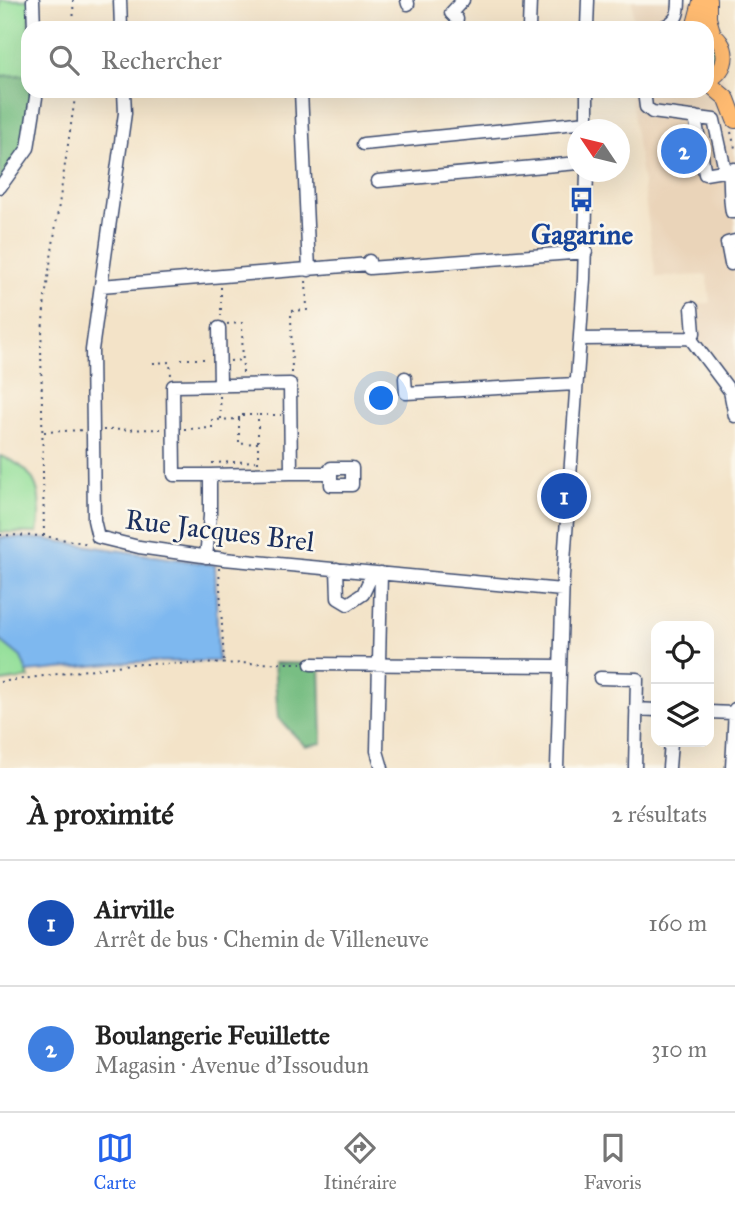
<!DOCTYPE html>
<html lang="fr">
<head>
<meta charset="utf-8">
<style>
	:root { --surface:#fff; --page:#f2f2f2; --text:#222; --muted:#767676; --line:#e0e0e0; --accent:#2563eb }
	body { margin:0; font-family:"IM FELL Great Primer",serif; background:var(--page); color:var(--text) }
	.controls { position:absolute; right:21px; bottom:21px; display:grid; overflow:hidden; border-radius:14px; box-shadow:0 7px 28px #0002 }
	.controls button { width:63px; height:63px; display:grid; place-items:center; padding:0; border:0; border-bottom:2px solid var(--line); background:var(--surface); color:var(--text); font:35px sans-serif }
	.compass { position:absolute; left:567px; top:119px; width:63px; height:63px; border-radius:50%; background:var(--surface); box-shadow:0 7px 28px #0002; rotate:305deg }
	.you { position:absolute; left:382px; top:399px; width:24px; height:24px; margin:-18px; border:5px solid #fff; border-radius:50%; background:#1a73e8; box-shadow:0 0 0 10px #1a73e833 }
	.badge { display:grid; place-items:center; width:46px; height:46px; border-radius:50%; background:var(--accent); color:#fff; font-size:23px; font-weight:700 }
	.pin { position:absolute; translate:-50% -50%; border:4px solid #fff; box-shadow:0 2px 7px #0006 }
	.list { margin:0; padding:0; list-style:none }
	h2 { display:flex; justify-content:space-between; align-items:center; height:91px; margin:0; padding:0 28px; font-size:30px }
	h2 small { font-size:23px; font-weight:400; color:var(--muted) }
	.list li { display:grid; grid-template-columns:46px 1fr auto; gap:21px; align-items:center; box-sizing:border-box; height:126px; padding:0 28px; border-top:2px solid var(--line) }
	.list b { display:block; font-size:26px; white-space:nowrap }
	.list p { margin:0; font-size:23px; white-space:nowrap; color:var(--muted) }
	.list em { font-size:23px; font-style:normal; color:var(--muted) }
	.icon { flex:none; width:38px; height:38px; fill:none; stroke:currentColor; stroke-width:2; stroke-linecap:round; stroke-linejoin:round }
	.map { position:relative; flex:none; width:735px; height:768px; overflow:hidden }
	.search { position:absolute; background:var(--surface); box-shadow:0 7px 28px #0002; left:21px; right:21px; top:21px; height:77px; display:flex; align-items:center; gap:18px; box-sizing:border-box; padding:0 24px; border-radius:21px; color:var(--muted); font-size:26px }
	.sheet { height:343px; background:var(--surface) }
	nav { display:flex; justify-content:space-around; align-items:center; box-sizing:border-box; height:98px; border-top:2px solid var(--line); background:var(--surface); font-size:19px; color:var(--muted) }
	nav a { display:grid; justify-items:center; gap:4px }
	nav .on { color:var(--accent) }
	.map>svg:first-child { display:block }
	.built { fill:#ead4b9 }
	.green { fill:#96e09b; stroke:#58887c; stroke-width:2 }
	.forest { fill:#78be83; stroke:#4a7670; stroke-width:2 }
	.water { fill:#7eb8ef; stroke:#4c74a6; stroke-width:2 }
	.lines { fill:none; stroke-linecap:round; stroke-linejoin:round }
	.minor-casing { stroke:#3b4a6e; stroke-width:15 }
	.major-casing { stroke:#3b4a6e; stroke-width:18 }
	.path { stroke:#3b4a6e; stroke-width:2; stroke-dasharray:2 5; stroke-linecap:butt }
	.minor { stroke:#fff; stroke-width:12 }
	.major { stroke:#ffbb71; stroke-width:16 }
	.labels { text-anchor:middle; stroke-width:5; stroke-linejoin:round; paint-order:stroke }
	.transit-label { font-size:28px; font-weight:bold; fill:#164399; stroke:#fbf7ec }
	.street-label { font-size:28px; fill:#1b2f5e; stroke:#fbf7ec }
</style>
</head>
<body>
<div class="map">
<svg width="735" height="768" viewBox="0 0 735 768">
	<rect width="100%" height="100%" fill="#fbf7ec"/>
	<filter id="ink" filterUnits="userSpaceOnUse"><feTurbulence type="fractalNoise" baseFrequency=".0143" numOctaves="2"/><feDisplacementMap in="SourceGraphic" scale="14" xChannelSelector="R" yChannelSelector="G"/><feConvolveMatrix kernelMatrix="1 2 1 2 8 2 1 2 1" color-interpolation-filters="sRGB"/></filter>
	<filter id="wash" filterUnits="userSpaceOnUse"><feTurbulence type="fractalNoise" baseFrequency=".00686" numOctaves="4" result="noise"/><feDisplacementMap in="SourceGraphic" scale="28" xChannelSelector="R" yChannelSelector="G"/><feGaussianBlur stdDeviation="1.57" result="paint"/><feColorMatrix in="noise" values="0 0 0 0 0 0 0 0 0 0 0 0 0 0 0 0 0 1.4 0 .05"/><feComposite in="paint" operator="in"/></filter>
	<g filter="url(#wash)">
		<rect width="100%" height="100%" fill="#f3e3c8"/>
		<!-- built -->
		<path class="built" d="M 632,0 L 708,0 L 721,71 L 735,103 L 735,390 L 689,342 L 689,304 L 710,303 L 707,275 L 656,277 L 631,99 L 631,91 L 707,91 L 707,28 L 633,28 Z"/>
		<!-- green -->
		<path class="green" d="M 0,0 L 33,0 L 28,28 L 28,75 L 0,76 Z
			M 707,39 C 719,48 720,62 707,71 Z
			M 0,456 C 39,469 44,495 37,533 L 0,532 Z
			M 0,640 L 21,657 L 29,678 L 0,682 Z"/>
		<!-- forest -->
		<path class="forest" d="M 28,75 L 28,91 L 37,91 L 33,131 L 0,187 L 0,76 Z
			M 274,663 L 320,664 L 322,743 L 305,746 L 278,718 Z"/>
		<!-- water -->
		<path class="water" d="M 0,537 L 43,539 L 215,565 L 218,661 L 131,662 L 27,672 L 21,657 L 0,640 Z"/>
	</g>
	<g filter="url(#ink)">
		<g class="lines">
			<defs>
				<path id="minor" d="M 33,0 L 34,28
					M 120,0 L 121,28
					M 407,0 L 408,4
					M 457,19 L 451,13 L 463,0
					M 529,28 L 530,0
					M 587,28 L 588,0
					M 661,28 C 676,22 679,16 679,0
					M 124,91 L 125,113 L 92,350 L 94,520 L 98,537 L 139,547 L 224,559 L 562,590
					M 301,91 L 309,270
					M 644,91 L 646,107 L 652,112 L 714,120 L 725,170
					M 695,117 L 705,174 L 735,169
					M 587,129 L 587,91
					M 363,144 L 587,122
					M 729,170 C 731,185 729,197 732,212 L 735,212
					M 378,181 L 578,163
					M 0,187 L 28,148 L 37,91
					M 735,241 L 727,243 L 731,264 L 735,263
					M 369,261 L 369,268 L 586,252
					M 101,286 L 369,264
					M 219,328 L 220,385
					M 690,338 L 694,333 L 692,308
					M 580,339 L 690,338 L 730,391 L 735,416
					M 405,378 L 406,393 L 576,384
					M 291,473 L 331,473 L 331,485 L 352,485 L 352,468 L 331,468 L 331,473
					M 206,557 L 210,516 L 210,475 L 291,473 L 290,384 L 173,386 L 174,475 L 210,475
					M 337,569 L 338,598 L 348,604 L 363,594 L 373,573
					M 381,573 L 377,751 L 382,768
					M 311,664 L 560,666
					M 600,678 L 637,679 L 635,768
					M 636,709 L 656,710
					M 709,712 L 733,713
					M 557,768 L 563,576 L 584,279 L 587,172
					M 669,768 L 671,742
					M 732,768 L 735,709"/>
				<path id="major" d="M 708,0 L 708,18 L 713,35
					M 694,28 L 701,2
					M 707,32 C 731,42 730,71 707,80
					M 707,82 L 727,99 L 735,120"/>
			</defs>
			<!-- minor casing -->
			<use href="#minor" class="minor-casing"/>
			<!-- major casing -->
			<use href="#major" class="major-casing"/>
			<!-- path -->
			<path class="path" d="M 73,0 L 74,28
				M 731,132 L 735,148
				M 221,287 L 221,316
				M 227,324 L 242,323 L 243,374
				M 181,359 L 207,359
				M 230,361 L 242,360
				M 153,363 L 170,362 L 171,375
				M 292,373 L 291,311 L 307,310 L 306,279
				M 220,396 L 221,419
				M 239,419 L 239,415 L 257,415
				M 184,429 L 212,428 L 212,420 L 239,419 L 239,444 L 258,443
				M 103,430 L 164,429
				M 44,432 L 84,430
				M 212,463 L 257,461
				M 258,463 L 258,415 L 281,415
				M 0,535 L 44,536 L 89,544
				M 44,536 L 41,345 L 45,298 L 76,91
				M 219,568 L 224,664
				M 0,682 L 131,664 L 302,663"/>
			<!-- minor -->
			<use href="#minor" class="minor"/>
			<!-- major -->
			<use href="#major" class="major"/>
		</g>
	</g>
	<!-- icons -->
	<defs>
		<symbol id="bus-bare" viewBox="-9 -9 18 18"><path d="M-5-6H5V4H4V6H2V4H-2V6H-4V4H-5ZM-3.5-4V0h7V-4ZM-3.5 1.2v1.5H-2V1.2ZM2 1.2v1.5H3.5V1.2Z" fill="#1a4fb4" stroke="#fbf7ec" stroke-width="2.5" paint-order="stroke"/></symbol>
	</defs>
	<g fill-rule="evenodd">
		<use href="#bus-bare" x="564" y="182" width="35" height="35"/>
	</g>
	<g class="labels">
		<!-- transit labels -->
		<g class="transit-label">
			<text x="582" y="244">Gagarine</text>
		</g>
		<!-- street labels -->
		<g class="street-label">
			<text transform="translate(220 530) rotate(7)" y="10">Rue Jacques Brel</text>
		</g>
	</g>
</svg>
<div class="controls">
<button><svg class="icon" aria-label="locate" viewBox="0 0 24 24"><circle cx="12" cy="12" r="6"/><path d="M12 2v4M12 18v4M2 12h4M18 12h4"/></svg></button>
<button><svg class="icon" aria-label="layers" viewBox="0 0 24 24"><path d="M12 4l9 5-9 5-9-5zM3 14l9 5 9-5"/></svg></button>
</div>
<svg class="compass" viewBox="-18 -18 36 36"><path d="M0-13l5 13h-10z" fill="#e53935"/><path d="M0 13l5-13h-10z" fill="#767676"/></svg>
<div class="you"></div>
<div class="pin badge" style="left:564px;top:496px;background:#1a4fb4">1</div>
<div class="pin badge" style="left:684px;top:151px;background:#3f7fe0">2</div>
<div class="search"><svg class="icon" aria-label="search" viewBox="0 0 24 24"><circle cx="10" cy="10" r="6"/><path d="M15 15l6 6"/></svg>Rechercher</div>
</div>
<section class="sheet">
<h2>À proximité<small>2 résultats</small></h2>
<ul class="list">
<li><span class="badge" style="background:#1a4fb4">1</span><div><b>Airville</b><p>Arrêt de bus · Chemin de Villeneuve</p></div><em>160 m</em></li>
<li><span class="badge" style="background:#3f7fe0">2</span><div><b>Boulangerie Feuillette</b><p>Magasin · Avenue d'Issoudun</p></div><em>310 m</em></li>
</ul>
</section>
<nav>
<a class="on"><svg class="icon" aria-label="map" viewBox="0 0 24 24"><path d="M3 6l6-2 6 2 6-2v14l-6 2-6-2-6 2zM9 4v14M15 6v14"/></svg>Carte</a>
<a><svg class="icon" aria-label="directions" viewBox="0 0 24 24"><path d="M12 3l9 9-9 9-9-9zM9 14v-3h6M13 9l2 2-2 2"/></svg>Itinéraire</a>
<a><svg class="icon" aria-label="saved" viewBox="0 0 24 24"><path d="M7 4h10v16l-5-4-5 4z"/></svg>Favoris</a>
</nav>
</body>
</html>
